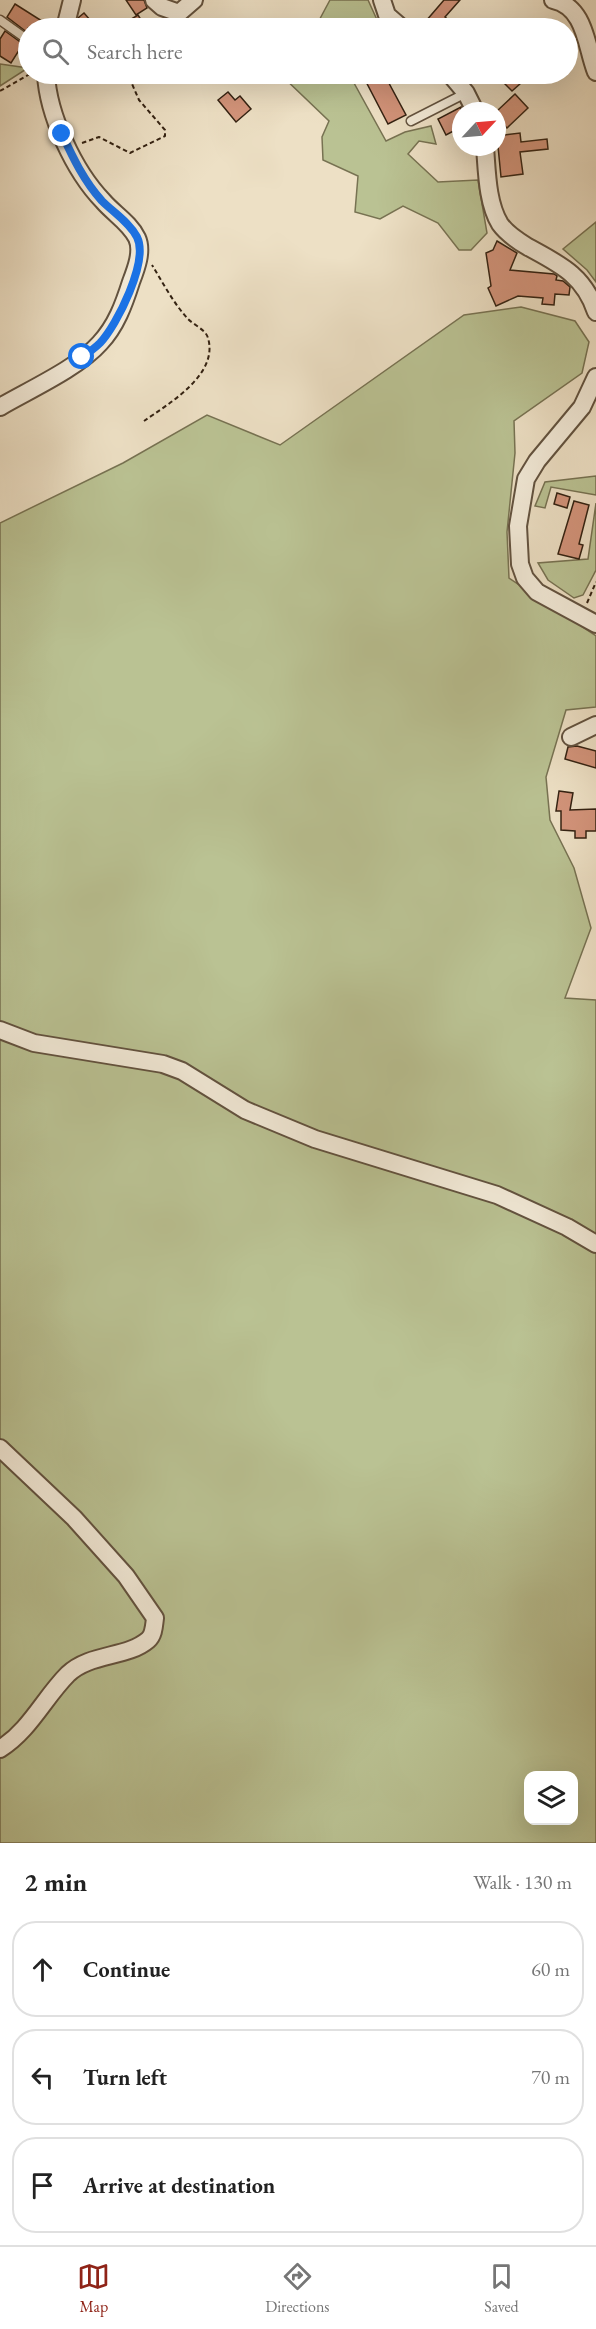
<!DOCTYPE html>
<html lang="en">
<head>
<meta charset="utf-8">
<style>
	:root { --surface:#fff; --page:#f2f2f2; --text:#222; --muted:#767676; --line:#e0e0e0; --accent:#8f2418 }
	body { margin:0; font-family:"EB Garamond",serif; background:var(--page); color:var(--text) }
	.controls { position:absolute; right:18px; bottom:18px; display:grid; overflow:hidden; border-radius:12px; box-shadow:0 6px 24px #0002 }
	.controls button { width:54px; height:54px; display:grid; place-items:center; padding:0; border:0; border-bottom:2px solid var(--line); background:var(--surface); color:var(--text); font:30px sans-serif }
	.compass { position:absolute; left:452px; top:102px; width:54px; height:54px; border-radius:50%; background:var(--surface); box-shadow:0 6px 24px #0002; rotate:64deg }
	.stop { position:absolute; width:18px; height:18px; margin:-14px; border:4px solid #1a73e8; border-radius:50%; background:#fff }
	.stop.end { background:#1a73e8; border-color:#fff; box-shadow:0 2px 6px #0008 }
	.list { margin:0; padding:0; list-style:none }
	h2 { display:flex; justify-content:space-between; align-items:center; height:78px; margin:0; padding:0 24px; font-size:26px }
	h2 small { font-size:20px; font-weight:400; color:var(--muted) }
	.list li { display:grid; grid-template-columns:39px 1fr auto; gap:18px; align-items:center; box-sizing:border-box; height:96px; margin:0 12px 12px; padding:0 12px; border:2px solid var(--line); border-radius:24px }
	.list b { display:block; font-size:22px; white-space:nowrap }
	.list em { font-size:20px; font-style:normal; color:var(--muted) }
	.icon { flex:none; width:33px; height:33px; fill:none; stroke:currentColor; stroke-width:2; stroke-linecap:round; stroke-linejoin:round }
	.map { position:relative; flex:none; width:596px; height:1843px; overflow:hidden }
	.search { position:absolute; background:var(--surface); box-shadow:0 6px 24px #0002; left:18px; right:18px; top:18px; height:66px; display:flex; align-items:center; gap:15px; box-sizing:border-box; padding:0 21px; border-radius:33px; color:var(--muted); font-size:22px }
	.sheet { height:402px; background:var(--surface) }
	nav { display:flex; justify-content:space-around; align-items:center; box-sizing:border-box; height:84px; border-top:2px solid var(--line); background:var(--surface); font-size:16px; color:var(--muted) }
	nav a { display:grid; justify-items:center; gap:3px }
	nav .on { color:var(--accent) }
	.map>svg:first-child { display:block }
	.green { fill:#bac293; stroke:#777252; stroke-width:1.5; fill-rule:evenodd }
	.building { fill:#d3947b; stroke:#342212; stroke-width:1.5 }
	.lines { fill:none; stroke-linecap:round; stroke-linejoin:round }
	.service-casing { stroke:#62523f; stroke-width:11 }
	.minor-casing { stroke:#62523f; stroke-width:20 }
	.path { stroke:#342212; stroke-width:2; stroke-dasharray:4.5 3; stroke-linecap:butt }
	.service { stroke:#f3ebd9; stroke-width:8 }
	.minor { stroke:#f3ebd9; stroke-width:16 }
	.route { stroke:#1a73e8; stroke-width:8 }
</style>
</head>
<body>
<div class="map">
<svg width="596" height="1843" viewBox="0 0 596 1843">
	<rect width="100%" height="100%" fill="#ede0c5"/>
	<filter id="stains"><feTurbulence type="fractalNoise" baseFrequency=".00333" numOctaves="4"/><feColorMatrix values="0 0 0 0 .2 0 0 0 0 .09 0 0 0 0 .02 0 0 0 .5 -.17"/></filter>
	<radialGradient id="worn" r=".72"><stop offset=".6" stop-color="#630" stop-opacity="0"/><stop offset="1" stop-color="#630" stop-opacity=".3"/></radialGradient>
	<!-- green -->
	<path class="green" d="M 330,0 L 368,0 L 378,22 L 371,28 L 315,28 Z
		M 0,64 L 28,68 L 0,86 Z
		M 280,74 L 349,74 L 386,141 L 405,132 L 431,126 L 436,144 L 419,141 L 408,154 L 438,182 L 478,180 L 487,233 L 471,250 L 459,250 L 438,223 L 403,206 L 380,219 L 355,212 L 358,176 L 323,160 L 322,137 L 329,121 Z
		M 596,222 L 596,282 L 587,270 L 563,249 Z
		M 521,307 L 575,321 L 589,342 L 582,373 L 514,421 L 515,453 L 507,532 L 509,578 L 596,636 L 596,707 L 566,710 L 546,777 L 550,820 L 574,868 L 591,928 L 565,998 L 596,1000 L 596,1843 L 0,1843 L 0,523 L 123,463 L 207,415 L 280,445 L 464,315 ZM 528,1776 L 574,1776 L 574,1820 L 528,1820 Z
		M 596,476 L 596,495 L 551,487 L 545,508 L 535,506 L 545,482 Z
		M 596,503 L 596,570 L 583,595 L 574,598 L 548,580 L 538,563 L 588,559 Z"/>
	<!-- building -->
	<path class="building" d="M 126,0 L 144,0 L 147,8 L 136,15 Z
		M 444,0 L 460,0 L 445,17 L 458,28 L 435,28 L 426,21 Z
		M 15,4 L 53,28 L 28,28 L 28,33 L 7,17 Z
		M 84,13 L 97,28 L 78,28 L 76,26 L 78,18 Z
		M 138,15 L 146,28 L 116,28 Z
		M 5,31 L 23,44 L 11,63 L 0,56 L 0,39 Z
		M 362,74 L 384,74 L 406,115 L 388,124 Z
		M 505,74 L 511,74 L 521,83 L 512,91 L 500,79 Z
		M 228,92 L 235,100 L 240,96 L 251,109 L 236,122 L 218,100 Z
		M 515,94 L 528,108 L 507,128 L 497,118 L 497,111 Z
		M 461,107 L 461,127 L 446,135 L 438,119 Z
		M 520,133 L 521,142 L 547,139 L 548,149 L 520,152 L 523,174 L 501,177 L 497,136 Z
		M 497,241 L 517,253 L 510,270 L 554,274 L 557,276 L 556,280 L 563,281 L 570,287 L 569,295 L 555,294 L 554,305 L 542,304 L 543,298 L 518,296 L 496,306 L 488,288 L 491,286 L 486,253 L 493,250 Z
		M 557,493 L 570,497 L 567,508 L 554,504 Z
		M 574,501 L 589,505 L 579,544 L 583,545 L 579,559 L 558,554 Z
		M 577,746 L 596,751 L 596,768 L 565,759 L 568,747 Z
		M 559,791 L 573,793 L 570,810 L 596,809 L 596,831 L 586,831 L 586,838 L 575,838 L 575,831 L 561,830 L 561,811 L 556,811 Z"/>
	<g class="lines">
		<defs>
			<path id="service" d="M 0,20 L 28,40
				M 411,121 L 466,93"/>
			<path id="minor" d="M 154,0 L 162,7 L 179,13 L 194,0
				M 382,0 L 387,15 L 402,28
				M 553,0 C 586,7 586,47 596,72
				M 65,28 L 72,0
				M 450,74 L 466,93 L 475,111
				M 485,147 C 487,171 487,203 500,224 C 507,234 518,241 528,247 C 559,264 584,275 596,312
				M 596,377 L 582,407 L 537,461 L 526,479 L 518,526 L 520,564 L 525,578 L 537,592 L 596,624
				M 0,407 C 29,390 78,368 100,343 C 116,326 124,304 131,282 C 136,269 143,251 137,238 C 130,223 113,213 103,201 C 74,171 48,115 46,74
				M 571,737 L 596,725
				M 0,1030 L 34,1043 L 163,1064 L 182,1071 L 245,1110 L 315,1139 L 497,1195 L 567,1227 L 596,1244
				M 0,1448 L 74,1518 L 126,1576 L 155,1618 C 154,1625 154,1635 148,1640 C 127,1658 90,1653 68,1674 C 44,1698 30,1730 0,1749"/>
		</defs>
		<!-- service casing -->
		<use href="#service" class="service-casing"/>
		<!-- minor casing -->
		<use href="#minor" class="minor-casing"/>
		<!-- path -->
		<path class="path" d="M 0,91 L 30,74
			M 82,143 L 99,137 L 130,153 L 165,136 L 165,130 L 139,100 L 129,77
			M 144,421 C 168,404 219,375 208,338 C 206,330 194,325 188,319 C 174,304 163,283 152,265
			M 587,603 L 596,582"/>
		<!-- service -->
		<use href="#service" class="service"/>
		<!-- minor -->
		<use href="#minor" class="minor"/>
	</g>
	<g class="lines">
		<!-- route -->
		<path class="route" d="M 62,134 C 73,158 84,181 102,201 C 113,212 129,222 137,237 C 149,261 117,325 100,343 C 95,348 88,353 82,357"/>
	</g>
	<rect width="100%" height="100%" filter="url(#stains)"/>
	<rect width="100%" height="100%" fill="url(#worn)"/>
</svg>
<div class="controls">
<button><svg class="icon" aria-label="layers" viewBox="0 0 24 24"><path d="M12 4l9 5-9 5-9-5zM3 14l9 5 9-5"/></svg></button>
</div>
<svg class="compass" viewBox="-18 -18 36 36"><path d="M0-13l5 13h-10z" fill="#e53935"/><path d="M0 13l5-13h-10z" fill="#767676"/></svg>
<div class="stop" style="left:82px;top:357px"></div>
<div class="stop end" style="left:62px;top:134px"></div>
<div class="search"><svg class="icon" aria-label="search" viewBox="0 0 24 24"><circle cx="10" cy="10" r="6"/><path d="M15 15l6 6"/></svg>Search here</div>
</div>
<section class="sheet">
<h2>2 min<small>Walk · 130 m</small></h2>
<ul class="list">
<li><svg class="icon" aria-label="ahead" viewBox="0 0 24 24"><path d="M12 20V5M6 11l6-6 6 6"/></svg><div><b>Continue</b></div><em>60 m</em></li>
<li><svg class="icon" aria-label="left" viewBox="0 0 24 24"><path d="M17 20v-9H6M10 6l-5 5 5 5"/></svg><div><b>Turn left</b></div><em>70 m</em></li>
<li><svg class="icon" aria-label="arrive" viewBox="0 0 24 24"><path d="M6 21V4h12l-3 4 3 4H6"/></svg><div><b>Arrive at destination</b></div></li>
</ul>
</section>
<nav>
<a class="on"><svg class="icon" aria-label="map" viewBox="0 0 24 24"><path d="M3 6l6-2 6 2 6-2v14l-6 2-6-2-6 2zM9 4v14M15 6v14"/></svg>Map</a>
<a><svg class="icon" aria-label="directions" viewBox="0 0 24 24"><path d="M12 3l9 9-9 9-9-9zM9 14v-3h6M13 9l2 2-2 2"/></svg>Directions</a>
<a><svg class="icon" aria-label="saved" viewBox="0 0 24 24"><path d="M7 4h10v16l-5-4-5 4z"/></svg>Saved</a>
</nav>
</body>
</html>
